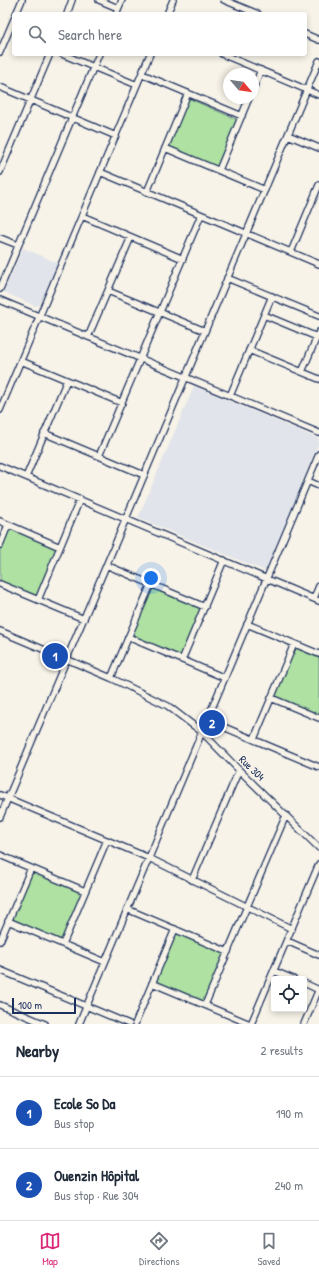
<!DOCTYPE html>
<html lang="en">
<head>
<meta charset="utf-8">
<style>
	:root { --surface:#fff; --page:#f6f6f7; --text:#1f2937; --muted:#747a83; --line:#e0e1e3; --accent:#db2777 }
	body { margin:0; font-family:"Patrick Hand",sans-serif; background:var(--page); color:var(--text) }
	.controls { position:absolute; right:12px; bottom:12px; display:grid; overflow:hidden; border-radius:4px; box-shadow:0 2px 6px #0003 }
	.controls button { width:36px; height:36px; display:grid; place-items:center; padding:0; border:0; border-bottom:1px solid var(--line); background:var(--surface); color:var(--text); font:20px sans-serif }
	.compass { position:absolute; left:223px; top:68px; width:36px; height:36px; border-radius:50%; background:var(--surface); box-shadow:0 2px 6px #0003; rotate:119deg }
	.scale { position:absolute; left:12px; bottom:10px; width:64px; box-sizing:border-box; padding-left:4px; border:2px solid #1b2f5e; border-top:0; font-size:11px; line-height:14px; white-space:nowrap; color:#1b2f5e; -webkit-text-stroke:3px #f7f3e8; paint-order:stroke }
	.you { position:absolute; left:151px; top:578px; width:14px; height:14px; margin:-10px; border:3px solid #fff; border-radius:50%; background:#1a73e8; box-shadow:0 0 0 6px #1a73e833 }
	.badge { display:grid; place-items:center; width:26px; height:26px; border-radius:50%; background:var(--accent); color:#fff; font-size:13px; font-weight:700 }
	.pin { position:absolute; translate:-50% -50%; border:2px solid #fff; box-shadow:0 1px 4px #0006 }
	.list { margin:0; padding:0; list-style:none }
	h2 { display:flex; justify-content:space-between; align-items:center; height:52px; margin:0; padding:0 16px; font-size:17px }
	h2 small { font-size:13px; font-weight:400; color:var(--muted) }
	.list li { display:grid; grid-template-columns:26px 1fr auto; gap:12px; align-items:center; box-sizing:border-box; height:72px; padding:0 16px; border-top:1px solid var(--line) }
	.list b { display:block; font-size:15px; white-space:nowrap }
	.list p { margin:0; font-size:13px; white-space:nowrap; color:var(--muted) }
	.list em { font-size:13px; font-style:normal; color:var(--muted) }
	.icon { flex:none; width:22px; height:22px; fill:none; stroke:currentColor; stroke-width:2; stroke-linecap:round; stroke-linejoin:round }
	.map { position:relative; flex:none; width:319px; height:1024px; overflow:hidden }
	.search { position:absolute; background:var(--surface); box-shadow:0 2px 6px #0003; left:12px; right:12px; top:12px; height:44px; display:flex; align-items:center; gap:10px; box-sizing:border-box; padding:0 14px; border-radius:4px; color:var(--muted); font-size:15px }
	.sheet { height:196px; background:var(--surface) }
	nav { display:flex; justify-content:space-around; align-items:center; box-sizing:border-box; height:56px; border-top:1px solid var(--line); background:var(--surface); font-size:11px; color:var(--muted) }
	nav a { display:grid; justify-items:center; gap:2px }
	nav .on { color:var(--accent) }
	.map>svg:first-child { display:block }
	.built { fill:#e1e4ea }
	.green { fill:#aee1a2; stroke:#648880 }
	.lines { fill:none; stroke-linecap:round; stroke-linejoin:round }
	.minor-casing { stroke:#1b2f5e; stroke-width:8 }
	.minor { stroke:#f7f3e8; stroke-width:5.5 }
	.labels { text-anchor:middle; stroke-width:3; stroke-linejoin:round; paint-order:stroke }
	.street-label { font-size:11px; fill:#1b2f5e; stroke:#f7f3e8 }
</style>
</head>
<body>
<div class="map">
<svg width="319" height="1024" viewBox="0 0 319 1024">
	<rect width="100%" height="100%" fill="#f7f3e8"/>
	<filter id="ink" filterUnits="userSpaceOnUse"><feTurbulence type="fractalNoise" baseFrequency=".025" numOctaves="2"/><feDisplacementMap in="SourceGraphic" scale="8" xChannelSelector="R" yChannelSelector="G"/><feConvolveMatrix kernelMatrix="1 2 1 2 8 2 1 2 1" color-interpolation-filters="sRGB"/></filter>
	<g filter="url(#ink)">
		<!-- built -->
		<path class="built" d="M 23,248 L 58,263 L 39,305 L 35,306 L 4,292 Z
			M 194,386 L 319,439 L 319,443 L 265,571 L 138,518 Z"/>
		<!-- green -->
		<path class="green" d="M 188,98 L 238,120 L 217,168 L 167,147 Z
			M 8,528 L 58,549 L 37,598 L 0,582 L 0,547 Z
			M 151,588 L 201,609 L 180,658 L 130,636 Z
			M 295,648 L 319,658 L 319,715 L 274,696 Z
			M 33,871 L 83,892 L 62,941 L 12,919 Z
			M 176,933 L 226,954 L 205,1003 L 155,982 Z"/>
		<g class="lines">
			<defs>
				<path id="minor" d="M 99,0 L 118,8
					M 224,0 L 258,14
					M 16,14 L 22,0
					M 67,14 L 72,0
					M 116,14 L 122,0
					M 167,14 L 173,0
					M 305,34 L 319,40
					M 0,52 L 14,19
					M 62,54 L 137,85
					M 222,54 L 319,95
					M 142,74 L 242,116
					M 0,87 L 116,136
					M 253,89 L 261,70
					M 288,135 L 319,148
					M 165,148 L 265,190
					M 219,170 L 249,98
					M 0,172 L 50,54
					M 100,172 L 319,264
					M 147,192 L 188,93
					M 82,216 L 183,259
					M 0,238 L 18,245
					M 291,252 L 319,185
					M 227,278 L 319,316
					M 0,289 L 99,54
					M 108,291 L 205,331
					M 0,300 L 319,433
					M 264,315 L 317,337
					M 88,337 L 131,237
					M 249,350 L 319,379
					M 21,361 L 122,403
					M 302,372 L 319,332
					M 230,396 L 272,296
					M 0,410 L 150,54
					M 44,433 L 144,475
					M 99,456 L 201,215
					M 0,466 L 319,601
					M 26,477 L 67,380
					M 308,481 L 319,486
					M 0,521 L 60,547
					M 0,545 L 8,525
					M 106,565 L 205,607
					M 0,584 L 84,619
					M 314,598 L 319,586
					M 38,600 L 80,499
					M 247,624 L 319,654
					M 0,631 L 111,678 L 168,706 L 202,732 L 239,770 L 319,848
					M 128,637 L 225,678
					M 182,660 L 224,560
					M 111,678 L 151,584
					M 271,698 L 319,718
					M 207,720 L 319,767
					M 254,739 L 294,644
					M 0,795 L 149,858 L 292,929
					M 0,817 L 319,61
					M 0,855 L 85,891
					M 192,880 L 239,770
					M 127,909 L 228,952
					M 8,921 L 105,962
					M 0,941 L 31,868
					M 287,941 L 319,955
					M 63,944 L 107,840
					M 0,970 L 129,1024
					M 274,971 L 293,979
					M 152,983 L 250,1024
					M 304,983 L 319,990
					M 0,1005 L 45,1024
					M 205,1005 L 286,815
					M 79,1024 L 319,454
					M 135,1024 L 175,929
					M 251,1024 L 319,864
					M 304,1024 L 319,989"/>
			</defs>
			<!-- minor casing -->
			<use href="#minor" class="minor-casing"/>
			<!-- minor -->
			<use href="#minor" class="minor"/>
		</g>
	</g>
	<g class="labels">
		<!-- street labels -->
		<g class="street-label">
			<text transform="translate(252 768) rotate(44)" y="4">Rue 304</text>
		</g>
	</g>
</svg>
<div class="controls">
<button><svg class="icon" aria-label="locate" viewBox="0 0 24 24"><circle cx="12" cy="12" r="6"/><path d="M12 2v4M12 18v4M2 12h4M18 12h4"/></svg></button>
</div>
<svg class="compass" viewBox="-18 -18 36 36"><path d="M0-13l5 13h-10z" fill="#e53935"/><path d="M0 13l5-13h-10z" fill="#747a83"/></svg>
<div class="scale">100 m</div>
<div class="you"></div>
<div class="pin badge" style="left:55px;top:656px;background:#1a4fb4">1</div>
<div class="pin badge" style="left:212px;top:723px;background:#1a4fb4">2</div>
<div class="search"><svg class="icon" aria-label="search" viewBox="0 0 24 24"><circle cx="10" cy="10" r="6"/><path d="M15 15l6 6"/></svg>Search here</div>
</div>
<section class="sheet">
<h2>Nearby<small>2 results</small></h2>
<ul class="list">
<li><span class="badge" style="background:#1a4fb4">1</span><div><b>Ecole So Da</b><p>Bus stop</p></div><em>190 m</em></li>
<li><span class="badge" style="background:#1a4fb4">2</span><div><b>Ouenzin Hôpital</b><p>Bus stop · Rue 304</p></div><em>240 m</em></li>
</ul>
</section>
<nav>
<a class="on"><svg class="icon" aria-label="map" viewBox="0 0 24 24"><path d="M3 6l6-2 6 2 6-2v14l-6 2-6-2-6 2zM9 4v14M15 6v14"/></svg>Map</a>
<a><svg class="icon" aria-label="directions" viewBox="0 0 24 24"><path d="M12 3l9 9-9 9-9-9zM9 14v-3h6M13 9l2 2-2 2"/></svg>Directions</a>
<a><svg class="icon" aria-label="saved" viewBox="0 0 24 24"><path d="M7 4h10v16l-5-4-5 4z"/></svg>Saved</a>
</nav>
</body>
</html>
